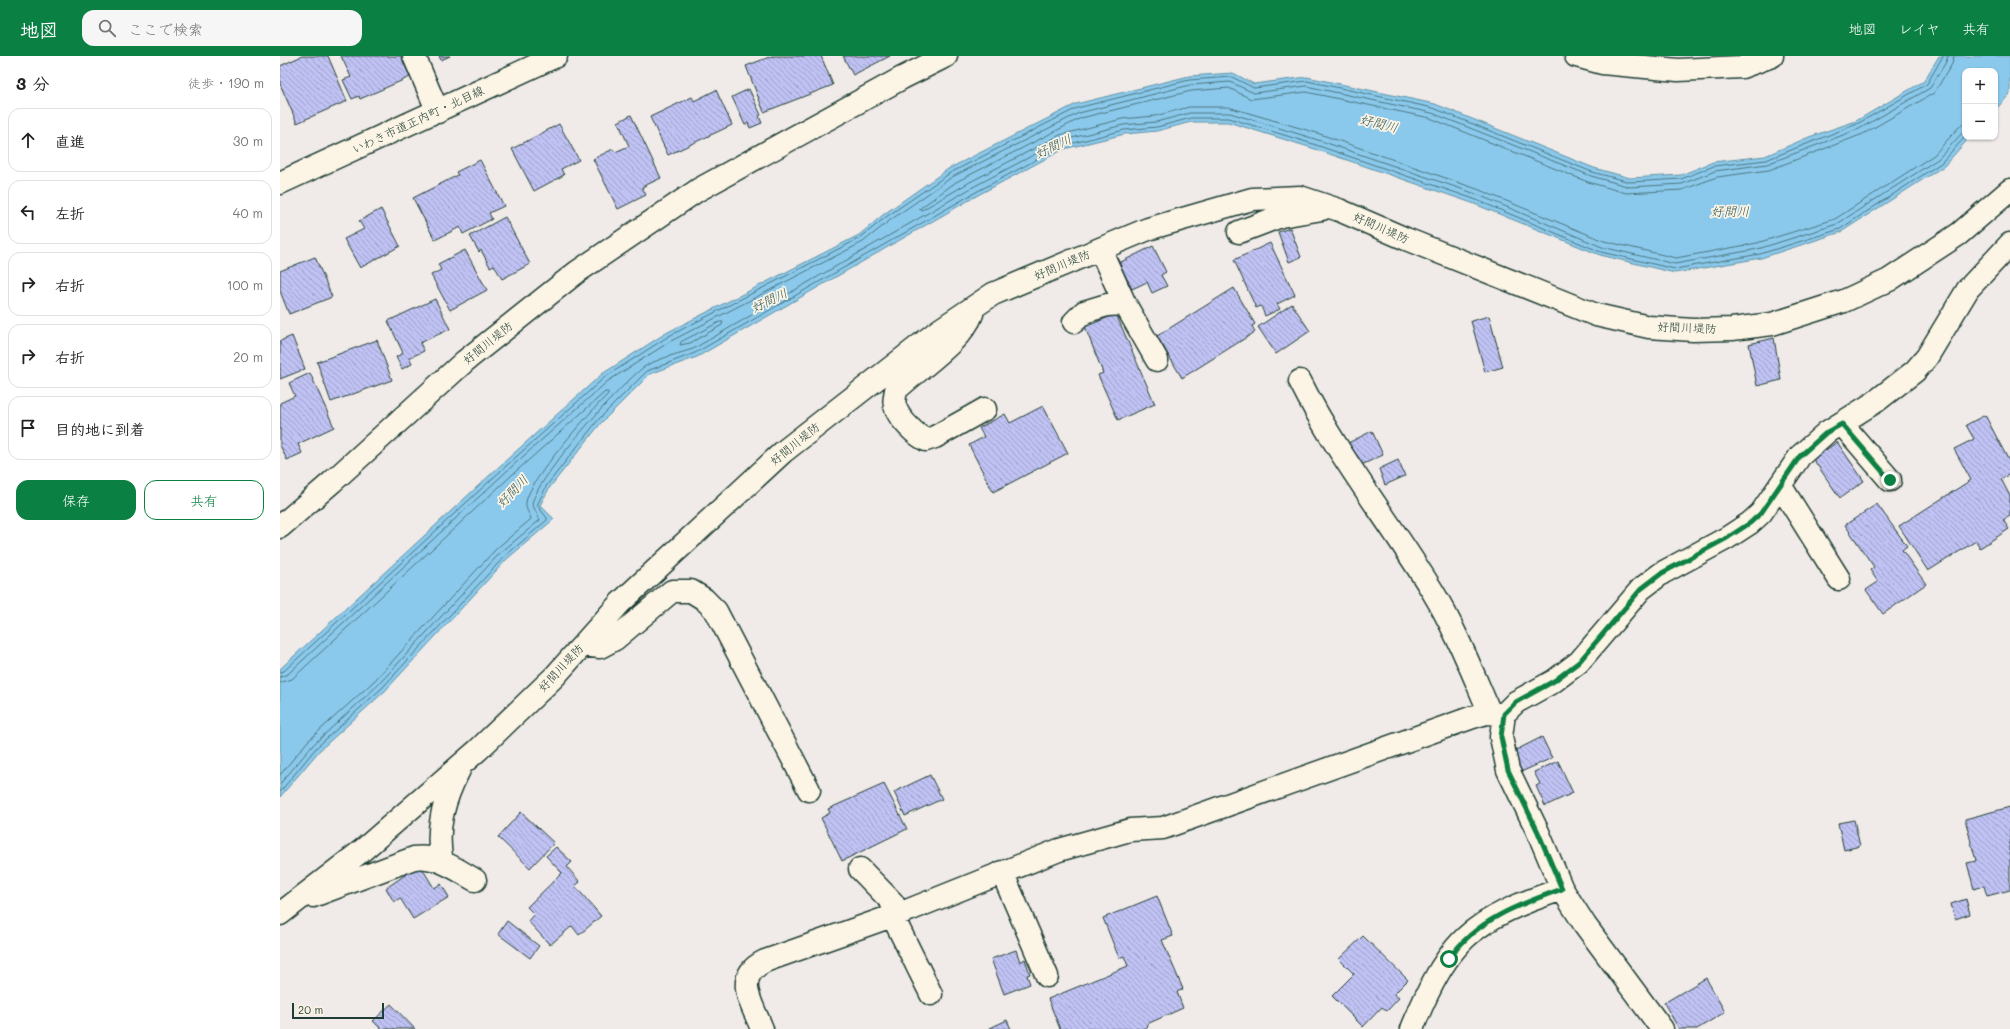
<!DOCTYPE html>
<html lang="ja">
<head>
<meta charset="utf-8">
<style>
	:root { --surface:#fff; --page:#f6f6f6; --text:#222; --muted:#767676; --line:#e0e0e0; --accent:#0b8043 }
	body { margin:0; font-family:Mali,"Klee One",sans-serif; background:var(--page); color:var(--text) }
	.controls { position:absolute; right:12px; top:12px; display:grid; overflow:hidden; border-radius:8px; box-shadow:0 1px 3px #0004 }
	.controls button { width:36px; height:36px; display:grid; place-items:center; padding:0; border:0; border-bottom:1px solid var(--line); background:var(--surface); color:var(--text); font:20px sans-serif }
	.scale { position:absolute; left:12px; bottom:10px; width:92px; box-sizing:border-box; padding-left:4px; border:2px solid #1f3d34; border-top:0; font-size:11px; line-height:14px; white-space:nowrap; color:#1f3d34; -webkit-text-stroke:3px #fcf5e5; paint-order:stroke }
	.stop { position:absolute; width:12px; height:12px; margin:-9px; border:3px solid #0b8043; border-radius:50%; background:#fff }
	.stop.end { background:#0b8043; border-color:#fff; box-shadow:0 1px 4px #0008 }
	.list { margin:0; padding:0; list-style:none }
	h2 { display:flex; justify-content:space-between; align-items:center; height:52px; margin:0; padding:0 16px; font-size:17px }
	h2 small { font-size:13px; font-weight:400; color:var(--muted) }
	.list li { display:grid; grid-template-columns:26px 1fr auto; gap:12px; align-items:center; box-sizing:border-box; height:64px; margin:0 8px 8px; padding:0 8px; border:1px solid var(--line); border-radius:12px }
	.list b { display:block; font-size:15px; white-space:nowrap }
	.list em { font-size:13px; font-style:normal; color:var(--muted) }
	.actions { display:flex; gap:8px; padding:12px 16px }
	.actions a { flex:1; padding:9px 0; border:1px solid var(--accent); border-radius:12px; text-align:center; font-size:14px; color:var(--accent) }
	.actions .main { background:var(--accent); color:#fff }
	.icon { flex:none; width:22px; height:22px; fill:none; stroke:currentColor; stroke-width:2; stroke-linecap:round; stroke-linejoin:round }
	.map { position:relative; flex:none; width:1730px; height:973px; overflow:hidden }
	header { display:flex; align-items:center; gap:24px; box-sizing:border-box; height:56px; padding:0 20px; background:var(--accent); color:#fff }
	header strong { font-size:19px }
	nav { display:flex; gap:22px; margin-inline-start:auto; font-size:14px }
	.search { width:280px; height:36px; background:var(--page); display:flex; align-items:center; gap:10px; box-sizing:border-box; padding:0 14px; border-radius:12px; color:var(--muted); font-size:15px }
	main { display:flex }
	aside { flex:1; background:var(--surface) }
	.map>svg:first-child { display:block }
	.water { fill:#8bc9ec; stroke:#6091a2 }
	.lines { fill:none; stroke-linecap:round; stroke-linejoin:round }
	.shore { stroke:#4a757e; stroke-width:1 }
	.building { fill:url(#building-back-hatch); stroke:#1f3d34 }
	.minor-casing { stroke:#1f3d34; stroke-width:25 }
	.tertiary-casing { stroke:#1f3d34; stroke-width:25 }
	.minor { stroke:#fcf5e5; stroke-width:22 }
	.tertiary { stroke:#fcf5e5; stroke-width:22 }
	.route { stroke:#0b8043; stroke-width:5 }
	.labels { text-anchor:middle; stroke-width:3.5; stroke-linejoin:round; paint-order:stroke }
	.street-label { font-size:12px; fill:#1f3d34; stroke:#fcf5e5 }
	.water-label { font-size:13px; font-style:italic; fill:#355959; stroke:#fcf5e5 }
</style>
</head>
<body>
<header>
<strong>地図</strong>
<div class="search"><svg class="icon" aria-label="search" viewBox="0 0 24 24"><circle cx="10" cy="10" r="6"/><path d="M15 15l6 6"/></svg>ここで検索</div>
<nav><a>地図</a><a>レイヤ</a><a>共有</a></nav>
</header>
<main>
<aside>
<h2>3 分<small>徒歩 · 190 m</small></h2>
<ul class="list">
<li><svg class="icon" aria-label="ahead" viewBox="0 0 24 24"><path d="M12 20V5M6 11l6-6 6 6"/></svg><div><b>直進</b></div><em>30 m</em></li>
<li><svg class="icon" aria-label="left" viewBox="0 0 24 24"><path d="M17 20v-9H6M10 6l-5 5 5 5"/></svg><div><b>左折</b></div><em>40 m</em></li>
<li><svg class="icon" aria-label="right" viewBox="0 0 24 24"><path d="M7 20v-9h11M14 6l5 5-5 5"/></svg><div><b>右折</b></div><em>100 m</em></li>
<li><svg class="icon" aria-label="right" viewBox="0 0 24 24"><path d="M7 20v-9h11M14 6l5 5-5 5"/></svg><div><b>右折</b></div><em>20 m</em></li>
<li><svg class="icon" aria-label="arrive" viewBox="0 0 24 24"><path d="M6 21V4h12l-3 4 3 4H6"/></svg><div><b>目的地に到着</b></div></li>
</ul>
<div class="actions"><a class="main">保存</a><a>共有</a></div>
</aside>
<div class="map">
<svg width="1730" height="973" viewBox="0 0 1730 973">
	<defs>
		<pattern id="building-back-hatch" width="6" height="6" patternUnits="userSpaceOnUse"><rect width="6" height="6" fill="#c0c2f4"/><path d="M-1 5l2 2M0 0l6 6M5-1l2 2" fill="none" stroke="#9b9fc6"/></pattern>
	</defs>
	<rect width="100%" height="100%" fill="#f0ebe8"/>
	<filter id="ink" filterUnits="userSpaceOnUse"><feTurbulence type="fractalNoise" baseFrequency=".025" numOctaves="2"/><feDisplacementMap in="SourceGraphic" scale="8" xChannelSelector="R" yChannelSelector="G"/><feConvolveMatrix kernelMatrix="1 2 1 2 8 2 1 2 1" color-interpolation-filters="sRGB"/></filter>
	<g filter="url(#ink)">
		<!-- water -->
		<path class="water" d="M 1659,0 L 1730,0 L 1730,38 L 1715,54 L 1715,15 L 1685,15 L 1685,81 L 1690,81 L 1664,110 L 1561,176 L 1481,202 L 1395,217 L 1320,199 L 1192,147 L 1032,92 L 948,66 L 911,66 L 877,75 L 845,78 L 784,93 L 698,139 L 417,301 L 370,318 L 321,367 L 270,431 L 260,449 L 274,463 L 227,503 L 105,635 L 39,695 L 0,741 L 0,613 L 223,407 L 322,318 L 386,277 L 579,179 L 604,158 L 668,113 L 796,48 L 909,20 L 953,17 L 974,28 L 1027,21 L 1155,48 L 1314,112 L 1350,122 L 1401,119 L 1433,106 L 1485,100 L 1529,81 L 1576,65 L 1644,25 Z"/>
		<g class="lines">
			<!-- shore -->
			<path class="shore" d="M 1674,0 L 1672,8 L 1654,37 L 1583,78 L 1489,114 L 1437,121 L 1402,134 L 1346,137 L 1308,126 L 1150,62 L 1026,36 L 971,43 L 949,32 L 911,35 L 801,62 L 676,126 L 639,153 L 642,154 L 690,126 L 780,79 L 842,63 L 875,60 L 909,51 L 948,51 L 1037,77 L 1197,133 L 1324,185 L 1396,202 L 1477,187 L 1555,163 L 1654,99 L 1679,71 L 1685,67
				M 440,266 L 443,266 L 442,269 L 410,287 L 400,289 L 401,286 Z
				M 0,616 L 4,615 L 226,410 L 325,321 L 389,280 L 580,182 L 606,161 L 670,117 L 797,52 L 909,24 L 952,21 L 974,32 L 1027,25 L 1153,52 L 1312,116 L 1350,126 L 1401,123 L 1434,110 L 1486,104 L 1577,68 L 1647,28 L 1663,0
				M 0,621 L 8,618 L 229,413 L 328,325 L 391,285 L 583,186 L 609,165 L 672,121 L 799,57 L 910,29 L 950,26 L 974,37 L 1026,30 L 1152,57 L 1311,120 L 1350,131 L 1402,128 L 1435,115 L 1487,108 L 1579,73 L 1650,32 L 1666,6 L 1668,0
				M 0,627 L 12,623 L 233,418 L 325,336 L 328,336 L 328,338 C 310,356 249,424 246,446 C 245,454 250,458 251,463 L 216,493 L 94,625 L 28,685 L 0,719
				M 0,728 L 33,689 L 98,629 L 220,497 L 260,464 L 252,448 C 257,421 340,329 364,311 C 374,304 400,297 413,293 L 693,131 L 780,85 L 843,69 L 876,66 L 910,57 L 950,57 L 1035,83 L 1196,138 L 1322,191 L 1395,208 L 1478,193 L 1557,168 L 1658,103 L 1685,74
				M 0,736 L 36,692 L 102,632 L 224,501 L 267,464 L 267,462 L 257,449 L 267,429 L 318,364 L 367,315 L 415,297 L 696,136 L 782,90 L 844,74 L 877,71 L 911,62 L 949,62 L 1033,88 L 1194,143 L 1321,196 L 1395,213 L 1480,198 L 1560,173 L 1661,107 L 1685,81"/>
		</g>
		<!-- building -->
		<path class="building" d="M 22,0 L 48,0 L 67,45 L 17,67 L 0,28 L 0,10 Z
			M 61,0 L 121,0 L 130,21 L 80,43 L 79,40 L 72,43 L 63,24 L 71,21 Z
			M 159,0 L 170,0 L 161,4 Z
			M 492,0 L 541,0 L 553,29 L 484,56 L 466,10 Z
			M 563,0 L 610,0 L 573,19 Z
			M 469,33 L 481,59 L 479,60 L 482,67 L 470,72 L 468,67 L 465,69 L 452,41 Z
			M 436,34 L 452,69 L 388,99 L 370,61 L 412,41 L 414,45 Z
			M 351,59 L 381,122 L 362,131 L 366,139 L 338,153 L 313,103 L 333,93 L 335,96 L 349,90 L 338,66 Z
			M 279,68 L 299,104 L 281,113 L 284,119 L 254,135 L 232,93 Z
			M 200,104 L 224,150 L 209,157 L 212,163 L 183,178 L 180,171 L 155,184 L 133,142 L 178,119 L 176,116 Z
			M 101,153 L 120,190 L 80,212 L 64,183 L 84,173 L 79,165 Z
			M 225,161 L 250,208 L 222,223 L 214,209 L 210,211 L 201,194 L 199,196 L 190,180 Z
			M 1010,172 L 1021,201 L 1009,206 L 998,176 Z
			M 990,187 L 1015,239 L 997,248 L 1000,253 L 985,260 L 981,250 L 976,252 L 954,204 Z
			M 873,190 L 886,216 L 881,219 L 887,230 L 872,237 L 867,226 L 852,233 L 839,207 Z
			M 185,194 L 207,234 L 170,254 L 151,219 L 161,214 L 158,208 Z
			M 35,201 L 52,241 L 9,258 L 0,235 L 0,215 Z
			M 954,232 L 975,268 L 972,270 L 975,276 L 902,322 L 877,280 Z
			M 155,243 L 170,273 L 140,287 L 144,295 L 129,302 L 132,308 L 122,313 L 116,301 L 123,297 L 108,265 Z
			M 1012,248 L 1030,275 L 996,298 L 978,271 Z
			M 836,258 L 875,348 L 838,364 L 818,319 L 823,317 L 805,271 Z
			M 1209,260 L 1223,311 L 1205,316 L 1191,265 Z
			M 12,280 L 25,313 L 0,323 L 0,285 Z
			M 1494,282 L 1501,324 L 1477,330 L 1469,288 Z
			M 97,284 L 112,324 L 51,346 L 37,306 Z
			M 30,317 L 54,371 L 18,388 L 22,397 L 7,404 L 0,389 L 0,347 L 15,340 L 9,327 Z
			M 763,350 L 788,397 L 713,436 L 689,389 L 704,381 L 699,372 L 725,358 L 730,367 Z
			M 1705,359 L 1730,407 L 1730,418 L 1721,423 L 1730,440 L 1730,460 L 1723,464 L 1729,473 L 1700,492 L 1696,485 L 1648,515 L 1619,470 L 1691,424 L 1674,393 L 1694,383 L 1686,369 Z
			M 1092,375 L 1103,399 L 1077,411 L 1066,388 Z
			M 1557,386 L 1584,425 L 1560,442 L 1533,403 Z
			M 1118,404 L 1125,420 L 1105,429 L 1099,413 Z
			M 1597,448 L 1627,490 L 1622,494 L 1646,528 L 1603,558 L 1586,534 L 1598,526 L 1590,514 L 1594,511 L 1565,469 Z
			M 1262,681 L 1272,702 L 1241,716 L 1232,696 Z
			M 1278,705 L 1293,737 L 1265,750 L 1256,730 L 1260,728 L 1254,716 Z
			M 650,719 L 662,743 L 625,760 L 614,736 Z
			M 604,728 L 627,773 L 562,805 L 541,762 L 550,757 L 548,753 Z
			M 1730,751 L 1730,834 L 1707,840 L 1704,830 L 1694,833 L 1687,807 L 1696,805 L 1685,763 Z
			M 241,756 L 274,787 L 250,812 L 218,781 Z
			M 1574,764 L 1580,790 L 1564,794 L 1558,767 Z
			M 276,791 L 292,806 L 287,811 L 300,826 L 295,830 L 321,860 L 299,879 L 292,870 L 270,889 L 248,865 L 254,858 L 247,851 L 282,817 L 266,800 Z
			M 140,809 L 154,832 L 161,828 L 169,841 L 133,863 L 120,842 L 114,846 L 106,832 Z
			M 877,840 L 893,880 L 882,884 L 903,933 L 897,936 L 903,952 L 867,968 L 868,971 L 863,973 L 780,973 L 768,943 L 848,910 L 844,900 L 839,902 L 823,862 Z
			M 1686,843 L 1690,858 L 1675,863 L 1671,848 Z
			M 227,865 L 259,890 L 250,902 L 218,878 Z
			M 1083,880 L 1128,924 L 1114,938 L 1119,942 L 1107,955 L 1102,951 L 1083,971 L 1052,940 L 1074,918 L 1059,903 Z
			M 736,894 L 740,906 L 745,903 L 750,918 L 747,919 L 750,928 L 724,938 L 711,903 Z
			M 1426,922 L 1445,956 L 1417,973 L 1399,973 L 1384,947 Z
			M 111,948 L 135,973 L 101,973 L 93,965 Z
			M 727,964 L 731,973 L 708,973 Z"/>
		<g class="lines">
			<defs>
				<path id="minor" d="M 134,0 L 158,56
					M 1296,0 L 1322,7 L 1398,14 L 1462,11 L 1492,0
					M 959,176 L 1001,160 L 1042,153
					M 820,193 L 845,248 L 877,304
					M 692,258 C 683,284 637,314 616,334 C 615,340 613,347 616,353 C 621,365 636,379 646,384 L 655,381 L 705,353
					M 794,266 L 804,256 L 827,249 L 845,248
					M 1020,325 C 1057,400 1110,465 1153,536 C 1176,574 1192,616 1210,657
					M 1562,368 L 1610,424
					M 1500,429 L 1559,523
					M 0,471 L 52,426 L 185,305 L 297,216 L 418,134 L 622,22 L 666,0
					M 303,589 L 320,591 L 335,583 L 392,535 L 411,535 L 424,543 L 436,555 L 529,734
					M 162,806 C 155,773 164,743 179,714
					M 580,813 L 613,847 L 612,859 L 651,938
					M 722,816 L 767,920
					M 33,840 L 134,802 C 157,799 176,813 195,824
					M 0,858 L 84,793 L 198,694 L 275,620 L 340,547 L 503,396 L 658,275 L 713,238 L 820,193 L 868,173 L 972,143 L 1020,141 L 1059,154 L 1126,183 L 1316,259 L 1369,271 L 1413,274 L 1452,273 L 1492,268 L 1564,245 L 1609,224 L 1679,178 L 1730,134
					M 482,973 C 472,947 452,921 485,905 L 629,854 L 779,794 L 850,774 L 883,772 L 1193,661 L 1206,657 L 1224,658
					M 1132,973 C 1146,938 1165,895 1196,873 C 1221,854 1253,843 1282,833
					M 1382,973 L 1305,869 L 1282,833 L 1258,776 L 1228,714 L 1221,681 L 1224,658 L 1236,646 L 1274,625 L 1299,606 L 1361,533 L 1382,517 L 1447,482 L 1470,467 L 1481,457 L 1520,400 L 1547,376 L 1595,346 L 1635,315 L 1647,301 L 1688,233 L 1730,188"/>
				<path id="tertiary" d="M 0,127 L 276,0"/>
			</defs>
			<!-- minor casing -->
			<use href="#minor" class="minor-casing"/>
			<!-- tertiary casing -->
			<use href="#tertiary" class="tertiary-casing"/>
			<!-- minor -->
			<use href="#minor" class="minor"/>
			<!-- tertiary -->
			<use href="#tertiary" class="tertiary"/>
		</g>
	</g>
	<g class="lines" filter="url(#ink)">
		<!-- route -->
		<path class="route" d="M 1169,903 C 1195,864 1240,848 1282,833 L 1258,776 L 1228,714 L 1221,681 L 1224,658 L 1236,646 L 1274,625 L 1299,606 L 1361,533 L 1382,517 L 1447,482 L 1470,467 L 1481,457 L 1520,400 L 1547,376 L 1562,368 L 1610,424"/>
	</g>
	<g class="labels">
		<!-- street labels -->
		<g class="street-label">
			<text transform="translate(138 64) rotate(-25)" y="4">いわき市道正内町・北目線</text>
			<text transform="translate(1101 172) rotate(24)" y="4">好間川堤防</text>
			<text transform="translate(782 209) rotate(-23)" y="4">好間川堤防</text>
			<text transform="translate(1407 272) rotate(2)" y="4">好間川堤防</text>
			<text transform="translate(208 287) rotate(-39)" y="4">好間川堤防</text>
			<text transform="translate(515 388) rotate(-39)" y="4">好間川堤防</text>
			<text transform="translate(281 612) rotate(-47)" y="4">好間川堤防</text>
		</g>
		<!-- water labels -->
		<g class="water-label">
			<text transform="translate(1099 67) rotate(14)" y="5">好間川</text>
			<text transform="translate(773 90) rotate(-25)" y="5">好間川</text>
			<text x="1450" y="160">好間川</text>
			<text transform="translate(489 244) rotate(-26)" y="5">好間川</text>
			<text transform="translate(232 435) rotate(-46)" y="5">好間川</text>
		</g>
	</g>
</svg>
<div class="controls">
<button>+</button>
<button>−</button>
</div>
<div class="scale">20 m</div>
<div class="stop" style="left:1169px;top:903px"></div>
<div class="stop end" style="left:1610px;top:424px"></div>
</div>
</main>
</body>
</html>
